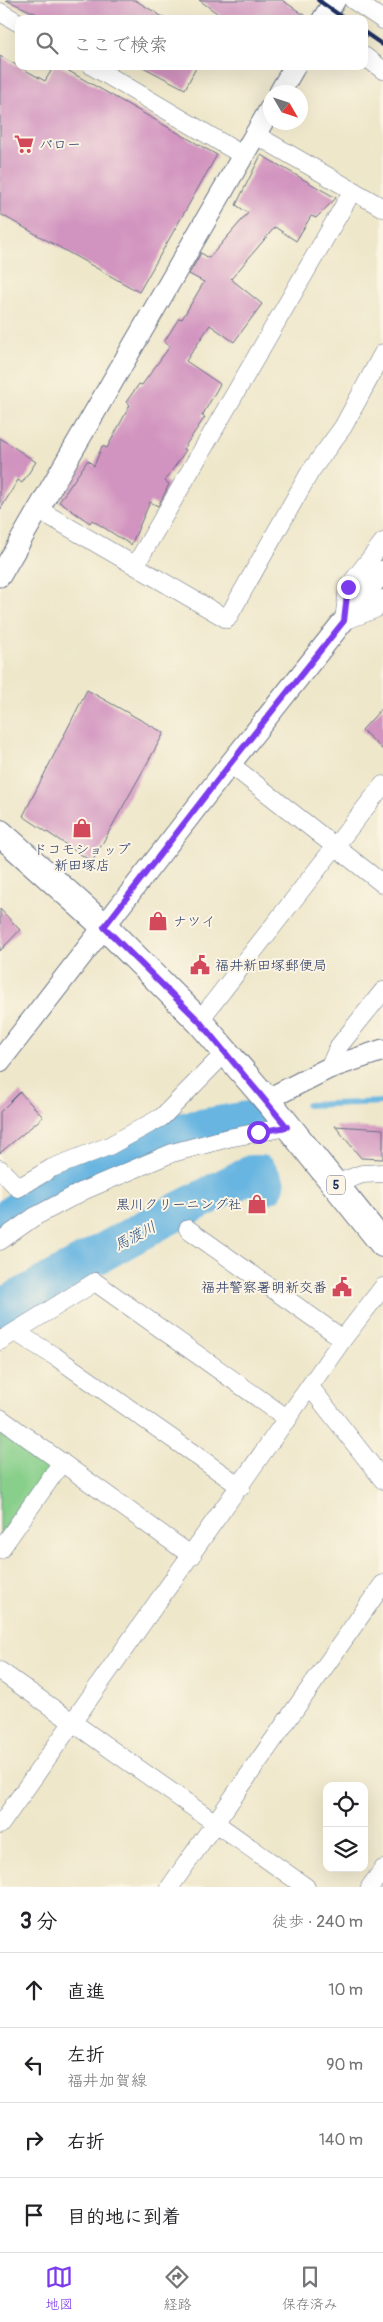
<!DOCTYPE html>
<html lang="ja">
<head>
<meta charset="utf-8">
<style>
	:root { --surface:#fff; --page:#f6f6f6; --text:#202124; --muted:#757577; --line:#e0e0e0; --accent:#7c3aed }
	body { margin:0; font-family:Pangolin,"Klee One",sans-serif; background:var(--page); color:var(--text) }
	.controls { position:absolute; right:15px; bottom:15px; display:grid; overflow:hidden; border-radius:10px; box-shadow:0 5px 20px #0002 }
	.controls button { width:45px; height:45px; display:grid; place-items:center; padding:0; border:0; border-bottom:1px solid var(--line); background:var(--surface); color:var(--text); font:25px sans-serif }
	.compass { position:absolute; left:263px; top:85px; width:45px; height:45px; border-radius:50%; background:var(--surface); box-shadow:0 5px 20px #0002; rotate:129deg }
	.stop { position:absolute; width:15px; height:15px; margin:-11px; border:4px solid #7c3aed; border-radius:50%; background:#fff }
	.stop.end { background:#7c3aed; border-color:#fff; box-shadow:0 1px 5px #0008 }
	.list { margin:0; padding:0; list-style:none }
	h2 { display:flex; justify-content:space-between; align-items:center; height:65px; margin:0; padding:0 20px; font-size:21px }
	h2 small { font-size:16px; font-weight:400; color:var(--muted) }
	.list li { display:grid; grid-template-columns:32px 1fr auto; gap:15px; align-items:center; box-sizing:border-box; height:75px; padding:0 20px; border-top:1px solid var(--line) }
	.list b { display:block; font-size:19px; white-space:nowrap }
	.list p { margin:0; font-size:16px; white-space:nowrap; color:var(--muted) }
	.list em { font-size:16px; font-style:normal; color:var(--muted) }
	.icon { flex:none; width:28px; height:28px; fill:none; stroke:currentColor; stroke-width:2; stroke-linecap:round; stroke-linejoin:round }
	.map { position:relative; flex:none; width:383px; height:1887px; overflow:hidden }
	.search { position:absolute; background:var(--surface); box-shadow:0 5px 20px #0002; left:15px; right:15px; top:15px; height:55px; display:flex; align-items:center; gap:12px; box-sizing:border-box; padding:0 18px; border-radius:10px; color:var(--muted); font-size:19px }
	.sheet { height:365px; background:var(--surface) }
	nav { display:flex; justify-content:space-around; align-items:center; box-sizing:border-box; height:70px; border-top:1px solid var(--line); background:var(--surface); font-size:14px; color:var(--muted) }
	nav a { display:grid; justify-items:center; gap:2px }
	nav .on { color:var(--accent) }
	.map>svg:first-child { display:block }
	.green { fill:#88cf8b; stroke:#527f74 }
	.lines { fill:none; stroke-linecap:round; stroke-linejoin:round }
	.stream { stroke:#67b5e1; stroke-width:6 }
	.river { stroke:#67b5e1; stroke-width:38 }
	.building { fill:#d193bf }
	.minor-casing { stroke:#656f84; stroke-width:19 }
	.tertiary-casing { stroke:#656f84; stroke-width:23 }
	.primary-casing { stroke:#656f84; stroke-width:28 }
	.minor { stroke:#fff; stroke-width:18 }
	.tertiary { stroke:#fff; stroke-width:21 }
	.primary { stroke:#fff; stroke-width:26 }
	.rail { stroke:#1b2f5e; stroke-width:4 }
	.route { stroke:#7c3aed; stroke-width:6 }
	.labels { text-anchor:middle; stroke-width:4; stroke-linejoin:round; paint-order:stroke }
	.shield { fill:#fcf5e5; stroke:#5e6a86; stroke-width:1 }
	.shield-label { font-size:12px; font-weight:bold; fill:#1b2f5e }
	.poi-label { font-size:14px; fill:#1b2f5e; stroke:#fcf5e5; text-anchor:start }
	.water-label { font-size:15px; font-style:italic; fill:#325785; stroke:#fcf5e5 }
</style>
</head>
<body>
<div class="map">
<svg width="383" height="1887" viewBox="0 0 383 1887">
	<rect width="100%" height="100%" fill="#fcf5e5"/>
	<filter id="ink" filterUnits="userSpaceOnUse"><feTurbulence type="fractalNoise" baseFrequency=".02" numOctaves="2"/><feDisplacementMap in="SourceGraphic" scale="10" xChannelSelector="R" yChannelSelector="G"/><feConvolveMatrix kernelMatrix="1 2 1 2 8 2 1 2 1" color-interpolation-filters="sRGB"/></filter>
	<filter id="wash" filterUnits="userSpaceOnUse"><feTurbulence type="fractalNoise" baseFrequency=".0096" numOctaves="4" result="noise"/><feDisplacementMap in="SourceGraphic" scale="20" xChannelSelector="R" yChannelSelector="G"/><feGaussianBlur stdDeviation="1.12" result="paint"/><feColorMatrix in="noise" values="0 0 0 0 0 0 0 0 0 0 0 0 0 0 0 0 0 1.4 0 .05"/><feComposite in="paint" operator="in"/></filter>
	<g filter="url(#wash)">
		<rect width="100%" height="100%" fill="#eee7ca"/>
		<!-- green -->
		<path class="green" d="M 0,1418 L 62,1462 L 0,1550 Z"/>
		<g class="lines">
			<!-- stream -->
			<path class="stream" d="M 307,1105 L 383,1102"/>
			<!-- river -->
			<path class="river" d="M 0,1223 L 58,1181 L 183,1131 L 248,1120
				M 0,1309 L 161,1220 L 251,1174 L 259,1174 L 266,1185"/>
		</g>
		<g id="blocks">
			<!-- building -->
			<path class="building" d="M 6,0 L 135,0 L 166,19 L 48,19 Z
				M 199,0 L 282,0 L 310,19 L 225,19 Z
				M 0,56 L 45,81 L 54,66 L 60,66 L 217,155 L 139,292 L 0,214 Z
				M 141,66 L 197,66 L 185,89 Z
				M 261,155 L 336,198 L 316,218 L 311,216 L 296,241 L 275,227 L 231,279 L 262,304 L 234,342 L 210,325 L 186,361 L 220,384 L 202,416 L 205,417 L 183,449 L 186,450 L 165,481 L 169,484 L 164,495 L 158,506 L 150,502 L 131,545 L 92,520 L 90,523 L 59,502 L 88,460 L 94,466 L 102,446 L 107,448 L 130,405 L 126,402 L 139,384 L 142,385 L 170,346 L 164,342 L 179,318 L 182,319 L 204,282 L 189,274 L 201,253 L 209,258 L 248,213 L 236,205 Z
				M 0,438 L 36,462 L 22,483 L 18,480 L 0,510 Z
				M 87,690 L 164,733 L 92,862 L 23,816 Z
				M 383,707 L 383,750 L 362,730 Z
				M 0,909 L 20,930 L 0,951 Z
				M 20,1092 L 43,1117 L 0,1153 L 0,1112 Z
				M 335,1126 L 383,1129 L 383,1159 L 361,1158 Z"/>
		</g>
	</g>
	<g filter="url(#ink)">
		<use href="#blocks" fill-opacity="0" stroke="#656f84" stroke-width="1"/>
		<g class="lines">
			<defs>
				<path id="minor" d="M 353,0 L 383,20
					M 0,12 L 19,23
					M 364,56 L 383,70
					M 92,66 L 244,156
					M 256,135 L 383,208
					M 39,510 L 227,619 L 310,472 L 343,427 L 383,353
					M 383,542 L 348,587 L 344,621 L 375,609 L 383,599
					M 135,566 L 353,190
					M 230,764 L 383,884
					M 199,1021 L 383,785
					M 329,1068 L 339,1046 L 383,991
					M 0,1169 L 18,1188 L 52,1168 L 109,1146 L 162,1117 L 225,1053
					M 335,1184 L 362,1174 L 383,1173
					M 188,1229 L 343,1339
					M 0,1241 L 34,1217 L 85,1190 L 172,1153 L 228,1138 L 287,1127
					M 17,1333 L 56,1357 L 241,1487
					M 0,1341 L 95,1282 L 288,1419
					M 311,1388 L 383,1480
					M 0,1418 L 192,1556
					M 0,1550 L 62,1462
					M 0,1671 L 306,1887
					M 0,1825 L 343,1339 L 383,1287
					M 170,1887 L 383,1584
					M 370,1887 L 383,1869"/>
				<path id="tertiary" d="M 323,19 L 335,0
					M 280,92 L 295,66
					M 0,576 L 270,109
					M 0,1061 L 230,764 L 383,571
					M 266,1100 L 329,1068 L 383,1050"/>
				<path id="primary" d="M 0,833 L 105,927 L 199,1021 L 272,1106 L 383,1244"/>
			</defs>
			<!-- minor casing -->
			<use href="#minor" class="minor-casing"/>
			<!-- tertiary casing -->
			<use href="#tertiary" class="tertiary-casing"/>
			<!-- primary casing -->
			<use href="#primary" class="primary-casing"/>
			<!-- minor -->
			<use href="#minor" class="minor"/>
			<!-- tertiary -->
			<use href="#tertiary" class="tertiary"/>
			<!-- primary -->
			<use href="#primary" class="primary"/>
			<!-- rail -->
			<path class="rail" d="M 318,0 L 345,19
				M 364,32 L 383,45"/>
		</g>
	</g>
	<g class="lines" filter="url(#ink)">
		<!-- route -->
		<path class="route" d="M 258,1132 L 287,1127 L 199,1021 L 104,927 L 230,764 L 344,621 L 348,587"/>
	</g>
	<!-- icons -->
	<defs>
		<symbol id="supermarket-bare" viewBox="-9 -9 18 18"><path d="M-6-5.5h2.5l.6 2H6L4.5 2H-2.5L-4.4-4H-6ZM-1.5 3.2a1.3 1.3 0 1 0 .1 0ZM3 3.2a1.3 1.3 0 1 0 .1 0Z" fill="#d1495b" stroke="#fcf5e5" stroke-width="2.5" paint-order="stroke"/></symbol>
		<symbol id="shop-bare" viewBox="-9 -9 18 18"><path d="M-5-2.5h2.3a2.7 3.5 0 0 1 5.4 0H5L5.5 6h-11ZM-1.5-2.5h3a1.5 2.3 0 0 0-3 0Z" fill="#d1495b" stroke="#fcf5e5" stroke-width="2.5" paint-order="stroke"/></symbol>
		<symbol id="civic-bare" viewBox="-9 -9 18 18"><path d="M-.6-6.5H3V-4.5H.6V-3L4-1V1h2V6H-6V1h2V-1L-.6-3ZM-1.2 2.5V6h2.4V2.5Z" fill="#d1495b" stroke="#fcf5e5" stroke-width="2.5" paint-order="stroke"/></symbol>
	</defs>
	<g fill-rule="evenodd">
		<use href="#supermarket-bare" x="10" y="130" width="28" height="28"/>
		<use href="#shop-bare" x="68" y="814" width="28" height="28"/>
		<use href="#shop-bare" x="144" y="907" width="28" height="28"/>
		<use href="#civic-bare" x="186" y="951" width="28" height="28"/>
		<use href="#shop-bare" x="243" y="1190" width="28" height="28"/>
		<use href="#civic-bare" x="328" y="1273" width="28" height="28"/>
	</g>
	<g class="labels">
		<!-- shield labels -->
		<rect class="shield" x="327" y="1175.5" width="18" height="19" rx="4"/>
		<g class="shield-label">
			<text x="336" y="1189">5</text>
		</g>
		<!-- poi labels -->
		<g class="poi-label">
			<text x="39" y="149">バロー</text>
			<text x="82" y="854" text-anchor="middle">ドコモショップ<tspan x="82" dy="16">新田塚店</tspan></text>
			<text x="173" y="926">ナツイ</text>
			<text x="215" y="970">福井新田塚郵便局</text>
			<text x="242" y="1209" text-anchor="end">黒川クリーニング社</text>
			<text x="327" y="1292" text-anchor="end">福井警察署明新交番</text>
		</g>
		<!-- water labels -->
		<g class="water-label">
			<text transform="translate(135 1236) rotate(-28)" y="5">馬渡川</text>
		</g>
	</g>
</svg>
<div class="controls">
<button><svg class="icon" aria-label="locate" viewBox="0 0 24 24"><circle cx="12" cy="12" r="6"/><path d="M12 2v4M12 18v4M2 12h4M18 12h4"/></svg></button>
<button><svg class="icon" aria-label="layers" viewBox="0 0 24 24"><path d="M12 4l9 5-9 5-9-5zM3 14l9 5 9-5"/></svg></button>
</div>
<svg class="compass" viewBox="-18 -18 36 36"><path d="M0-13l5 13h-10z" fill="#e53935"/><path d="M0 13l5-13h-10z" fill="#757577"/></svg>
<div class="stop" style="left:258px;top:1132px"></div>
<div class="stop end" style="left:348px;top:587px"></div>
<div class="search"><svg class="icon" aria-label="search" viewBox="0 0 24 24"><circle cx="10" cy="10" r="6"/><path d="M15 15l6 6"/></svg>ここで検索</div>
</div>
<section class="sheet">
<h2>3 分<small>徒歩 · 240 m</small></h2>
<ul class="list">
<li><svg class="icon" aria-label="ahead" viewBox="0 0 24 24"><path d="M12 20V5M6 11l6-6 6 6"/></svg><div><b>直進</b></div><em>10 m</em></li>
<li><svg class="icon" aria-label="left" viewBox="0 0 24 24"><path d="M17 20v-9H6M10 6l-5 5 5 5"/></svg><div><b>左折</b><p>福井加賀線</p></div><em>90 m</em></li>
<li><svg class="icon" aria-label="right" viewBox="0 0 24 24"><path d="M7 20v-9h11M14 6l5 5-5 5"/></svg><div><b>右折</b></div><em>140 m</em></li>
<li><svg class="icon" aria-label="arrive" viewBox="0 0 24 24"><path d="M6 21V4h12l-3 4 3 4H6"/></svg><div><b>目的地に到着</b></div></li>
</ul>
</section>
<nav>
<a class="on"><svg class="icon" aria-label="map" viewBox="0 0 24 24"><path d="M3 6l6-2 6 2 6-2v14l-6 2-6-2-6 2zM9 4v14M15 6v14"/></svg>地図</a>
<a><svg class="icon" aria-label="directions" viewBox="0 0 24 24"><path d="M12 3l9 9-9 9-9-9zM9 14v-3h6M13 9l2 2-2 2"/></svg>経路</a>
<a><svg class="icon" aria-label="saved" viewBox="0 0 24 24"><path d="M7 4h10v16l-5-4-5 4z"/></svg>保存済み</a>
</nav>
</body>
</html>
